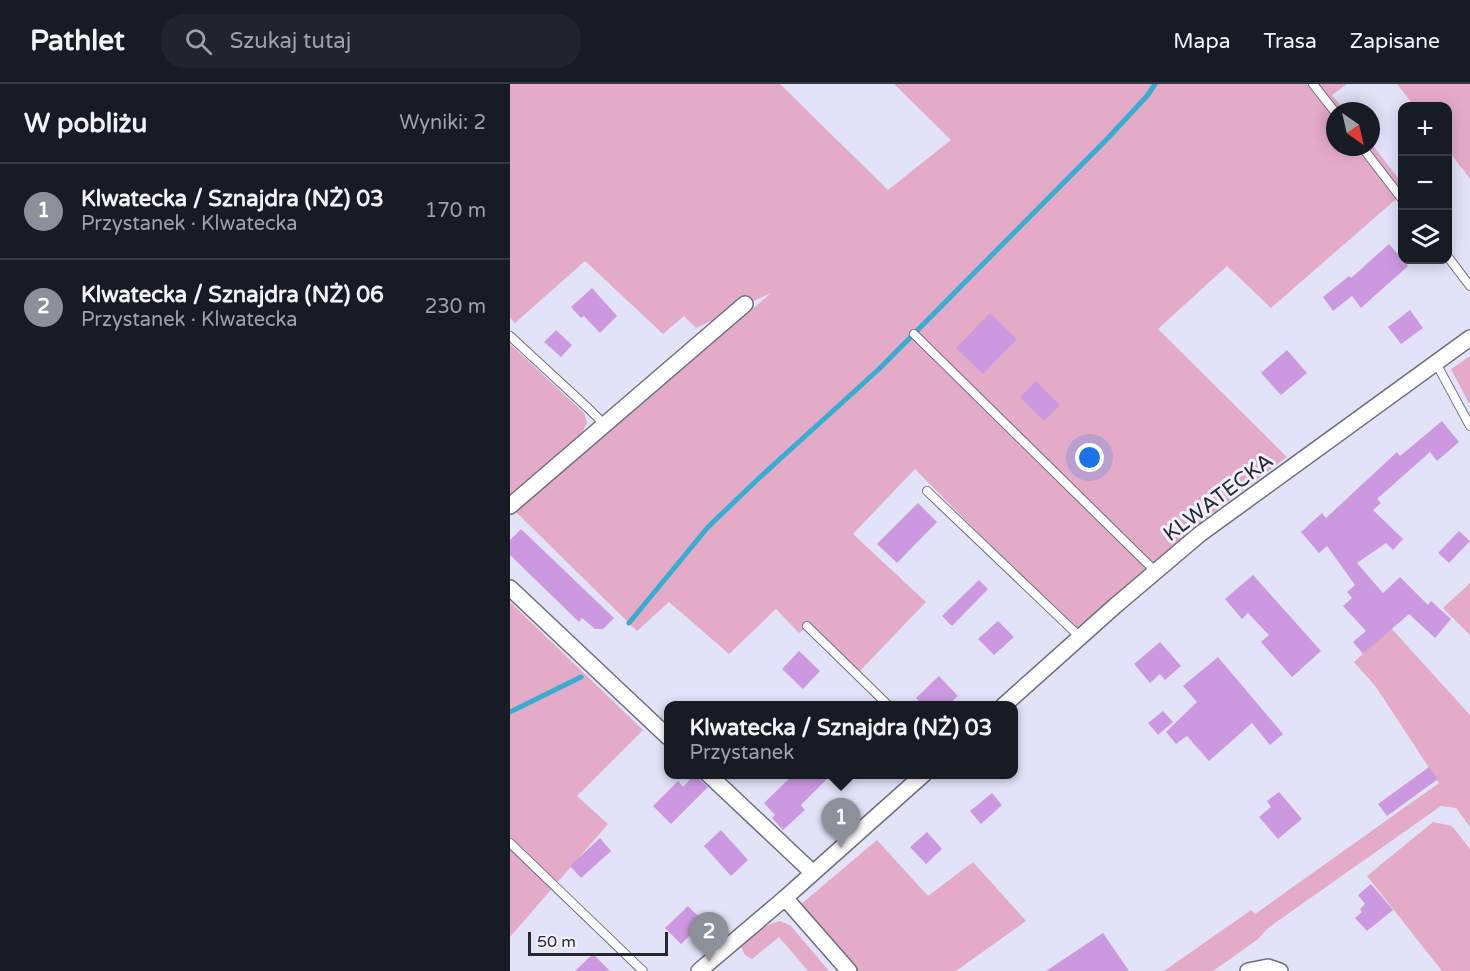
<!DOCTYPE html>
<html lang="pl">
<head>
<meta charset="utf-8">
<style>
	:root { --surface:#171b24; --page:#20242c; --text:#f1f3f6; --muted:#9ea1a6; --line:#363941; --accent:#8c9099 }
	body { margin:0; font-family:"Varela Round",sans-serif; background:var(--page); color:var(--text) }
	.controls { position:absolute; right:18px; top:18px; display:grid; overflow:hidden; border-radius:12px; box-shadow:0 3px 15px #0003 }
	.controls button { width:54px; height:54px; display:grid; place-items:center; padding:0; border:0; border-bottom:2px solid var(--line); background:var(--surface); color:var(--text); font:30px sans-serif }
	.compass { position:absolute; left:816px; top:18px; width:54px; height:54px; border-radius:50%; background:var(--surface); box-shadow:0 3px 15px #0003; rotate:146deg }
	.scale { position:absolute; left:18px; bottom:15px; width:140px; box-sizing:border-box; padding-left:6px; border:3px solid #282830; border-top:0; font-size:16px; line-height:21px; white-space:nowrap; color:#282830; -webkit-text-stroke:4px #f1f1fe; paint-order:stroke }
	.you { position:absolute; left:580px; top:374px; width:21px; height:21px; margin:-15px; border:4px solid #fff; border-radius:50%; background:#1a73e8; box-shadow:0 0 0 9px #1a73e833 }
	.badge { display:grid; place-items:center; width:39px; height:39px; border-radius:50%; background:var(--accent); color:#fff; font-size:20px; font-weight:700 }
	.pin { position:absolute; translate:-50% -50px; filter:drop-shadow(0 2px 3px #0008) }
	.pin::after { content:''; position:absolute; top:32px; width:21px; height:18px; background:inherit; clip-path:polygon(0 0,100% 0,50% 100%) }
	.popup { position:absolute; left:154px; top:617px; width:354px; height:78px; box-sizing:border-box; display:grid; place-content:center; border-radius:12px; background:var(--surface); filter:drop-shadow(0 2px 4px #0005); font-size:20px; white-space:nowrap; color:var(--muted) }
	.popup b { font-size:22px; color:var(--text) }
	.popup::after { content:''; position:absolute; left:50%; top:100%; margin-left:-12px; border:12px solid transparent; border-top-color:var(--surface) }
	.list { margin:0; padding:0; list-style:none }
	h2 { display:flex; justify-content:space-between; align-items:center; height:78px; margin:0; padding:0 24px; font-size:26px }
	h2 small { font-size:20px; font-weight:400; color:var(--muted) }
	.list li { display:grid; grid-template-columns:39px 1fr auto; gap:18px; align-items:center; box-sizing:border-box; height:96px; padding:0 24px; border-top:2px solid var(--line) }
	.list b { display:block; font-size:22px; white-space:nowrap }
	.list p { margin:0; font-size:20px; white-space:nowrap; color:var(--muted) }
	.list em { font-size:20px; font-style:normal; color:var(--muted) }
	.icon { flex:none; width:33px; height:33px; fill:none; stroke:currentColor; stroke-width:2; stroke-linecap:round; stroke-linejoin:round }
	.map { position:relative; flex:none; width:960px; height:887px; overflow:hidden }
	header { display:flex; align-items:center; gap:36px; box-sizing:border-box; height:84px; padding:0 30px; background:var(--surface); border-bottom:2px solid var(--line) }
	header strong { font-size:28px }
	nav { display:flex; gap:33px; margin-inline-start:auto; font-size:21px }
	.search { width:420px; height:54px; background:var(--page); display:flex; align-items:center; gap:15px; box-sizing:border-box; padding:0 21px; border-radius:24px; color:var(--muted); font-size:22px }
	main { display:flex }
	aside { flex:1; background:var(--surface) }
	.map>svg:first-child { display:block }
	.green { fill:#e4abc8 }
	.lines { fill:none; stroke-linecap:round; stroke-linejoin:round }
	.stream { stroke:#37add2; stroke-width:5 }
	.building { fill:#cc99e1 }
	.lane-casing { stroke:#6d6d81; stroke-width:10 }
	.street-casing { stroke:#6d6d81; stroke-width:18 }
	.lane { stroke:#fff; stroke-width:8 }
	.street { stroke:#fff; stroke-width:15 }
	.labels { text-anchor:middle; stroke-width:6; stroke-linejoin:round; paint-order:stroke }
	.street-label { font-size:21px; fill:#282830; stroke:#f1f1fe }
</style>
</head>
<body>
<header>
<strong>Pathlet</strong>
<div class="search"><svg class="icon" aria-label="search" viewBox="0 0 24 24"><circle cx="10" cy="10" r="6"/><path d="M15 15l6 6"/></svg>Szukaj tutaj</div>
<nav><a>Mapa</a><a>Trasa</a><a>Zapisane</a></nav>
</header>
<main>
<aside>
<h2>W pobliżu<small>Wyniki: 2</small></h2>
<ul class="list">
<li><span class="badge">1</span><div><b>Klwatecka / Sznajdra (NŻ) 03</b><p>Przystanek · Klwatecka</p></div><em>170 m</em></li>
<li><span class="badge">2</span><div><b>Klwatecka / Sznajdra (NŻ) 06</b><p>Przystanek · Klwatecka</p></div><em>230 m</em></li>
</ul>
</aside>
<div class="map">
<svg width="960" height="887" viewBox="0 0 960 887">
	<rect width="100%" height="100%" fill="#e2e3f9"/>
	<!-- green -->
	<path class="green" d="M 0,0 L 270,0 L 378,106 L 441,56 L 384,0 L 837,0 L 822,11 L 835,27 L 825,27 L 825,63 L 861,63 L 861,59 L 892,99 L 892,110 L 761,224 L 717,182 L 648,245 L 777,373 L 696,434 L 564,546 L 405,385 L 343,450 L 416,518 L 347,590 L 297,543 L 289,549 L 266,525 L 219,570 L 159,518 L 127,547 L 6,428 L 261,209 L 186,244 L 174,232 L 153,250 L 75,177 L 5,239 L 0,234 Z
		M 887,0 L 960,0 L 960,95 L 938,66 L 938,22 L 904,22 Z
		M 0,260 L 74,329 L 77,339 L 72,349 L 0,412 Z
		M 960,272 L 960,321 L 941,285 Z
		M 960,499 L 960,551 L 933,524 Z
		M 0,518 L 133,646 L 67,712 L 98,740 L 0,853 Z
		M 881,544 L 960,631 L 960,743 L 946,724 L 931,722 L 758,844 L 747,856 L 703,887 L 654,887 L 741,826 L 745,830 L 929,699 L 866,603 L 844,578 Z
		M 923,738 L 942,742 L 960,765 L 960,887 L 932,887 L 857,792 Z
		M 367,756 L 418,812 L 463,778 L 516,837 L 446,887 L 347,887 L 290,821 Z
		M 270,837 L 281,842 L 319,887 L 298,887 L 269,853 L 242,875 L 235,871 L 231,863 C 242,851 253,841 270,837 Z"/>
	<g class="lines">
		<!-- stream -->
		<path class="stream" d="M 119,539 L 198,443 L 247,396 L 369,285 L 598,54 L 637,12 L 645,0
			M 0,628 L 71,593"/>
	</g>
	<!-- building -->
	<path class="building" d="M 879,160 L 898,182 L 851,224 L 842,212 L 823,227 L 813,213 L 839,192 L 841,194 Z
		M 82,204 L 107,232 L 90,249 L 74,232 L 71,234 L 61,223 Z
		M 900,226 L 913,244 L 891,260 L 878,243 Z
		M 480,229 L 507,255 L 473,290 L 446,264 Z
		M 46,246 L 62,261 L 51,273 L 34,258 Z
		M 777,266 L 797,289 L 771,311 L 751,289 Z
		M 526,297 L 550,321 L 534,337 L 510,313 Z
		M 932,337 L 949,358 L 927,377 L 920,368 L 867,415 L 871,419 L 863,426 L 893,455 L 883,466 L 876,459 L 847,479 L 873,509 L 890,493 L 918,521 L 921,517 L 941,535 L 925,554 L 899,530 L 853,570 L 843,558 L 856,547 L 833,522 L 842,514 L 837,508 L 845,501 L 817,462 L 809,469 L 791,448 L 812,429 L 816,434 L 887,368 L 890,372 Z
		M 408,419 L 427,438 L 387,479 L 367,460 Z
		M 11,445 L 104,534 L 93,545 L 85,545 L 72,534 L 69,538 L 0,471 L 0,456 Z
		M 949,447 L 960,457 L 939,479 L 928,469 Z
		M 743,491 L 811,567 L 782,593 L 751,558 L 759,551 L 738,529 L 732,535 L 715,515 Z
		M 469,496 L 478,505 L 442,542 L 432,532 Z
		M 488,537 L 504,553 L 484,571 L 468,555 Z
		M 650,558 L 671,582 L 655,596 L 650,590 L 640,599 L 624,580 Z
		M 289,567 L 310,587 L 293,605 L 272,585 Z
		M 708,573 L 773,650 L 760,661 L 742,639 L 699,677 L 677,652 L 666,660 L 656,648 L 687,618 L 673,602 Z
		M 429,592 L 448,612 L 438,621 L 413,621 L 406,614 Z
		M 653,627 L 663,638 L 648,651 L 638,639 Z
		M 919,683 L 928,695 L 877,732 L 868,720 Z
		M 185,690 L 189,690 L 191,697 L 198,703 L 161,740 L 143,722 L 168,697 L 173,703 Z
		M 284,690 L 322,690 L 291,721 L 295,726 L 273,746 L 262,734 L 265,731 L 254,719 Z
		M 769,708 L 792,735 L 768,755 L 749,733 L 761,723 L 757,717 Z
		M 482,709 L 492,721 L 471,740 L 460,727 Z
		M 211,746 L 238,776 L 221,792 L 194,762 Z
		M 417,748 L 432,765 L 416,780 L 400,763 Z
		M 90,754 L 101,767 L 71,794 L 60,782 Z
		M 861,800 L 883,826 L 857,847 L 845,834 L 852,828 L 850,825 L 855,820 L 848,811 Z
		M 178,822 L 194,838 L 171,860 L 155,844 Z
		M 593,849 L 619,887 L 536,887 Z
		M 83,870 L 100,887 L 65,887 Z"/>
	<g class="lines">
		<defs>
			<path id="lane" d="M 803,0 L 825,28
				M 852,63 L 892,115
				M 938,173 L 960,202
				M 404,250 L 646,488
				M 0,252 L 79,325 L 94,340
				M 926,279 L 960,342
				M 417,407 L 570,553
				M 297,542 L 379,622
				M 0,759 L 133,887"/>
			<path id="street" d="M 0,422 L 235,220
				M 0,504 L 158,653
				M 493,622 L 605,522 L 690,450 L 960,254
				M 198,690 L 303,789
				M 275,814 L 339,887
				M 189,887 L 275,814 L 414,690
				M 738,887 L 758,883 L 770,887"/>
		</defs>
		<!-- lane casing -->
		<use href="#lane" class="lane-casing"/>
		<!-- street casing -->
		<use href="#street" class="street-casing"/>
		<!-- lane -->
		<use href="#lane" class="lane"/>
		<!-- street -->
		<use href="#street" class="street"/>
	</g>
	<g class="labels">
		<!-- street labels -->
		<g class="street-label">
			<text transform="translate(708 413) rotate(-37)" y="7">KLWATECKA</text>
		</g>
	</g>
</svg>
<div class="controls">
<button>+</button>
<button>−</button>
<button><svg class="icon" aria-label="layers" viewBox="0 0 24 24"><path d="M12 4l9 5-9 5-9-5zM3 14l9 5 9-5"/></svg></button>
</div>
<svg class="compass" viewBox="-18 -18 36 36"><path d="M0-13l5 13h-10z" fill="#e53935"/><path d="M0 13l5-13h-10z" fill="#9ea1a6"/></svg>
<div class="scale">50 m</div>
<div class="you"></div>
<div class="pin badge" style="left:331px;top:764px">1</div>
<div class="popup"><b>Klwatecka / Sznajdra (NŻ) 03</b>Przystanek</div>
<div class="pin badge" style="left:199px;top:878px">2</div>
</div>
</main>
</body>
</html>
